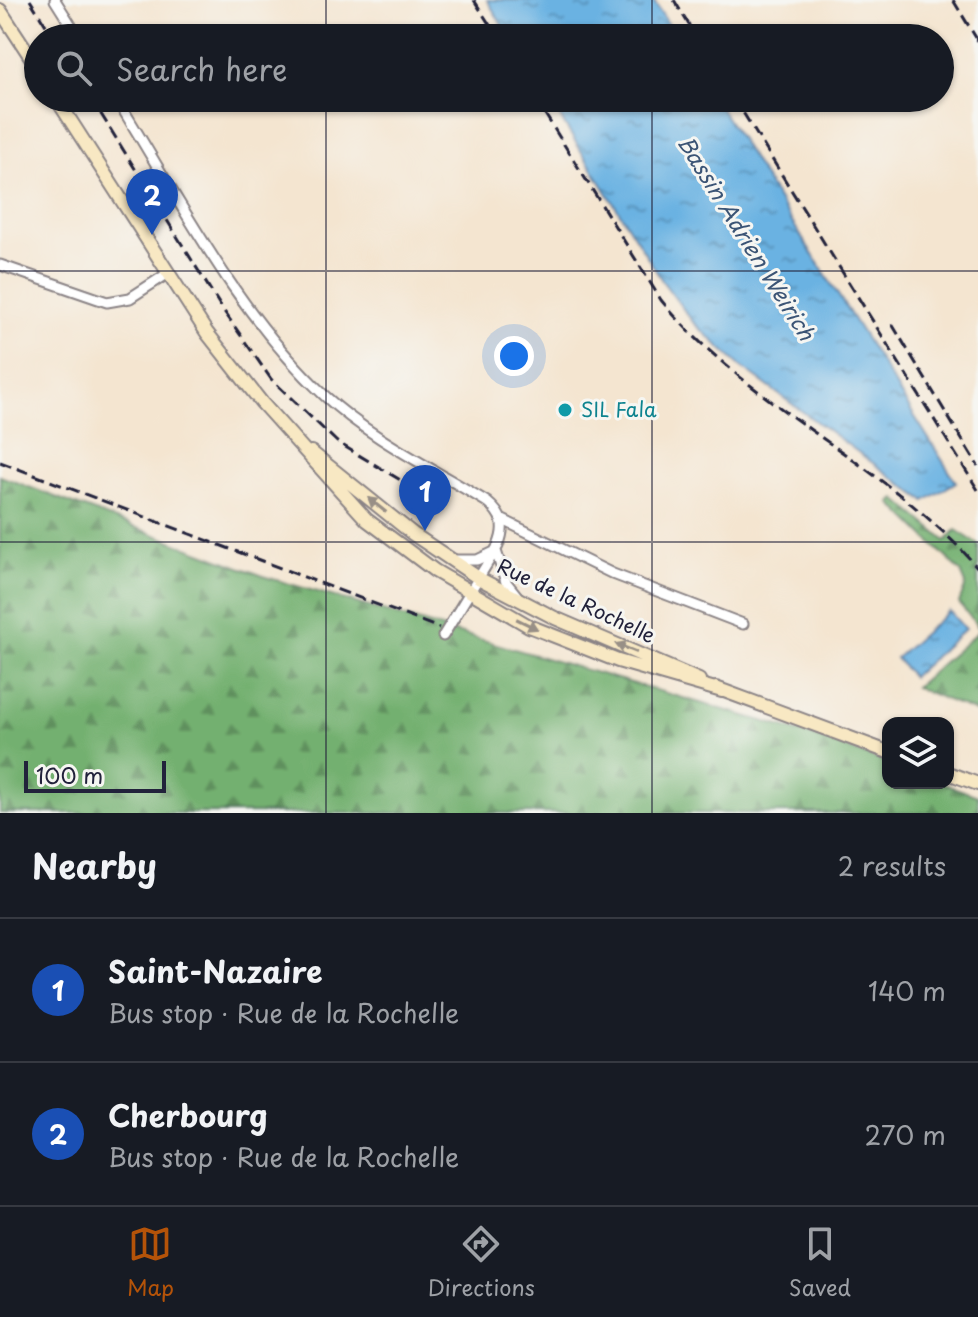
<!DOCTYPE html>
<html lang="en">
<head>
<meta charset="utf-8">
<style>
	:root { --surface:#171b24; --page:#20242c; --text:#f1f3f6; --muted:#9ea1a6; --line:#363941; --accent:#b45309 }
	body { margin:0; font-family:"Playpen Sans",sans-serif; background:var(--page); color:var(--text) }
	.controls { position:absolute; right:24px; bottom:24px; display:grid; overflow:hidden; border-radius:16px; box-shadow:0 2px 6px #0004 }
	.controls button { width:72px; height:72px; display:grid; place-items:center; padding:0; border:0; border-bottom:2px solid var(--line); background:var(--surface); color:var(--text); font:40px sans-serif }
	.scale { position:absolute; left:24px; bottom:20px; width:142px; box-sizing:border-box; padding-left:8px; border:4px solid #22223b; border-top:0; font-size:22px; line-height:28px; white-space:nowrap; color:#22223b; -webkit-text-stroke:6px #f6f6f2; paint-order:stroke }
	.you { position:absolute; left:514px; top:356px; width:28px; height:28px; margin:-20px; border:6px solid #fff; border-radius:50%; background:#1a73e8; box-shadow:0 0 0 12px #1a73e833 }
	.badge { display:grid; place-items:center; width:52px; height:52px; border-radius:50%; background:var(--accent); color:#fff; font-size:26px; font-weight:700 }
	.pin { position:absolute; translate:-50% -66px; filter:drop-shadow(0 2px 4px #0008) }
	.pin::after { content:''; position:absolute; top:42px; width:28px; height:24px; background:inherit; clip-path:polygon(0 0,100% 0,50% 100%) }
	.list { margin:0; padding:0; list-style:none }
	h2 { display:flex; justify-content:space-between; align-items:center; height:104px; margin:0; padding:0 32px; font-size:34px }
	h2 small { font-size:26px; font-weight:400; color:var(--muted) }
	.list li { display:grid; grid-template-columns:52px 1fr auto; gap:24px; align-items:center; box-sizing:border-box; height:144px; padding:0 32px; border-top:2px solid var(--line) }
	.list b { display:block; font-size:30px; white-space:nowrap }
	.list p { margin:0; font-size:26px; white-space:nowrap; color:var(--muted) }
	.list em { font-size:26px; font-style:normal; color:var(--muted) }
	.icon { flex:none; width:44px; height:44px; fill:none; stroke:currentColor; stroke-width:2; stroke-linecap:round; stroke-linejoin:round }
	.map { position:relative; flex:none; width:978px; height:813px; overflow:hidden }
	.search { position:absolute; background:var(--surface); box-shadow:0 2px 6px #0004; left:24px; right:24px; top:24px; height:88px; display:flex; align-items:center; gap:20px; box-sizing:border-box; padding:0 28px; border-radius:44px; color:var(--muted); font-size:30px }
	.sheet { height:392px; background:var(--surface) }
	nav { display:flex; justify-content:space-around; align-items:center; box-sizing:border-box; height:112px; border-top:2px solid var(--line); background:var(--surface); font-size:22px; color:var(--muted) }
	nav a { display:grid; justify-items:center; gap:4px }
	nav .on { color:var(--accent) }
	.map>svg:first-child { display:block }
	.forest { fill:url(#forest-firs); stroke:#4a6956; stroke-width:2 }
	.water { fill:url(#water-ripples); stroke:#466a8e; stroke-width:2 }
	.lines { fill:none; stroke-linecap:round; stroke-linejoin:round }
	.minor-casing { stroke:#8b8486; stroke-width:13 }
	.secondary-casing { stroke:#8b8486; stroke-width:16 }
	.minor { stroke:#fff; stroke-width:9 }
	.secondary { stroke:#f8e8c3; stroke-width:12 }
	.rail { stroke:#22223b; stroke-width:3; stroke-dasharray:12 6; stroke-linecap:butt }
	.oneway { fill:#988f86 }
	.grid { fill:none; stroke:#22223b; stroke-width:2; stroke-opacity:0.55 }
	.culture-dot { fill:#0f9aa8; stroke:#f6f6f2; stroke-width:3 }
	.labels { text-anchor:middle; stroke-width:6; stroke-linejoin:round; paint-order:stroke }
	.culture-label { font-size:20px; fill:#0d838f; stroke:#f6f6f2; text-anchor:start }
	.street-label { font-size:20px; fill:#22223b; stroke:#f6f6f2 }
	.water-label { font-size:22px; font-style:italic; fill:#3b5475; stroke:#f6f6f2 }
</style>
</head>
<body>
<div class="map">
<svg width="978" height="813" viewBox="0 0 978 813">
	<defs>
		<pattern id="forest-firs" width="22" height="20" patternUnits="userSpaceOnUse" patternTransform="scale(2)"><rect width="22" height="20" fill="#73b070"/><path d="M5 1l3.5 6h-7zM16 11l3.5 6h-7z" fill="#5e8f5d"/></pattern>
		<pattern id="water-ripples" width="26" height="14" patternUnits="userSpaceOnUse" patternTransform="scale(2)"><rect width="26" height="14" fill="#6ab2e2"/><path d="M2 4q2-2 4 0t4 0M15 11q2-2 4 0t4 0" fill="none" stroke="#5790b8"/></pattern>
	</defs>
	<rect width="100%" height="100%" fill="#f6f6f2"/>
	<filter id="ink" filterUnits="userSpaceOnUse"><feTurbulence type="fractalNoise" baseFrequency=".0125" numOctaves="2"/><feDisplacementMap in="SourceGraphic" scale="16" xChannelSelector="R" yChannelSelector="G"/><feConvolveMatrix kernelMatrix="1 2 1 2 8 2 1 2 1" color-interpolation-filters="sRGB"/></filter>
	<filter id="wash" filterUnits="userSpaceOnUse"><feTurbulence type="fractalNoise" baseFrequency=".006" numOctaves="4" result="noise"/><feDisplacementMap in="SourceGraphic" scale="32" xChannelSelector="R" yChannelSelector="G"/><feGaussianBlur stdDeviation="1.8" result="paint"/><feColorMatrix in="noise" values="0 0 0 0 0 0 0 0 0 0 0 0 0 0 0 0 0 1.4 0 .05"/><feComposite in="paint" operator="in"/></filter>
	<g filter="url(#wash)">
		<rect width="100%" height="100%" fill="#f4e5d0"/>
		<!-- forest -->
		<path class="forest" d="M 0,476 L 266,577 L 814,736 L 888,763 L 888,783 L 942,783 L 978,796 L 978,813 L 0,813 Z
			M 896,499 L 946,541 L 956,530 L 978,544 L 978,627 L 959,603 L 966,584 L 961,572 L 891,503 Z
			M 978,632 L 978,713 L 915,687 Z"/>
		<!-- water -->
		<path class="water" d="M 487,0 L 653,0 L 677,38 L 510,38 Z
			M 548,98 L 714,98 L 956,482 L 925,501 L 740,366 L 693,322 L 663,282 Z
			M 949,611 L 965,629 L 912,677 L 896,658 Z"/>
	</g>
	<g filter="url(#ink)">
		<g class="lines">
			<defs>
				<path id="minor" d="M 55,0 L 79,38
					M 116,98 C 179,199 237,314 325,396 C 371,439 434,469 487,502 C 503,515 506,527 498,546 L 443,636
					M 0,265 L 107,302 L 130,298 L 167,274
					M 503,520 L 613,574 L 743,624
					M 496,551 L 506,582 L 518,597
					M 454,560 L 477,560 L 496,551"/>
				<path id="secondary" d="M 0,10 L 38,68
					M 56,98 L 207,333 L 262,403 L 367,520 L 435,571 L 529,626 L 618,661 L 722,691
					M 311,452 L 413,534 L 480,579 L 555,618 L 699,680
					M 716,688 L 888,752
					M 948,773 L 978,784"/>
			</defs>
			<!-- minor casing -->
			<use href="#minor" class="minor-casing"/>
			<!-- secondary casing -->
			<use href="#secondary" class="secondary-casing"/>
			<!-- minor -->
			<use href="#minor" class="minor"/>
			<!-- secondary -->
			<use href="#secondary" class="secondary"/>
			<!-- rail -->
			<path class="rail" d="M 30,0 L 54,38
				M 474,0 L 498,38
				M 674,0 L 697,38
				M 953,0 L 978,41
				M 91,98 L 221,307 L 271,379 L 337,442 L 422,493
				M 535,98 L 661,300 C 750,409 887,463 978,568
				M 734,98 L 978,490
				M 892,324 L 978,466
				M 0,462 L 439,628"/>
		</g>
		<!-- one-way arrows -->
		<defs><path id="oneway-solid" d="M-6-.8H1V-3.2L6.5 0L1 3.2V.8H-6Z" transform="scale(2)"/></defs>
		<g class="oneway">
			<use href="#oneway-solid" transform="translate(377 505) rotate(-141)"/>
			<use href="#oneway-solid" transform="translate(527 624) rotate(26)"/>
			<use href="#oneway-solid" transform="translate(626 648) rotate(-158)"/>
		</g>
	</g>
	<!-- grid -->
	<path class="grid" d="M 326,0 L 326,38M 652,0 L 652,38M 326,98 L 326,813M 652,98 L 652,813M 0,271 L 978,271M 0,542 L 978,542"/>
	<!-- markers -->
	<circle class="culture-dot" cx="565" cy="410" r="8"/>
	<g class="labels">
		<!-- culture labels -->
		<g class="culture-label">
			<text x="581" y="417">SIL Fala</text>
		</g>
		<!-- street labels -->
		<g class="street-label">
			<text transform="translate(576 601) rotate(25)" y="7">Rue de la Rochelle</text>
		</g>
		<!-- water labels -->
		<g class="water-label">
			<text transform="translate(746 238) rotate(58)" y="8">Bassin Adrien Weirich</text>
		</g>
	</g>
</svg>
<div class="controls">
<button><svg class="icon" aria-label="layers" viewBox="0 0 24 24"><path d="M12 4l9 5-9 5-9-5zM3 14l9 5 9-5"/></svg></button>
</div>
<div class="scale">100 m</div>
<div class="you"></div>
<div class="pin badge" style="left:425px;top:531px;background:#1a4fb4">1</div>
<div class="pin badge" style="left:152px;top:235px;background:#1a4fb4">2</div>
<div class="search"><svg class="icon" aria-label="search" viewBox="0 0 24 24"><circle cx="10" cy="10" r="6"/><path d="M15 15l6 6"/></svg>Search here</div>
</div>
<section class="sheet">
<h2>Nearby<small>2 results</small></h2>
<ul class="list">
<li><span class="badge" style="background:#1a4fb4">1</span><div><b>Saint-Nazaire</b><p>Bus stop · Rue de la Rochelle</p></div><em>140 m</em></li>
<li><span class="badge" style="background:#1a4fb4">2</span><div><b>Cherbourg</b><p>Bus stop · Rue de la Rochelle</p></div><em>270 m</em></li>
</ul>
</section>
<nav>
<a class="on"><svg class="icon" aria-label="map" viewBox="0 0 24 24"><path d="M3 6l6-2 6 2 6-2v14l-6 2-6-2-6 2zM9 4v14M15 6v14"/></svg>Map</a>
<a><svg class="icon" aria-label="directions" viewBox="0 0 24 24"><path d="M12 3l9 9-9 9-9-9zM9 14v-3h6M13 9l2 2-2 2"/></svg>Directions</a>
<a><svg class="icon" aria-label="saved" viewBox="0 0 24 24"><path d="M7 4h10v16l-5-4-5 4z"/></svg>Saved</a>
</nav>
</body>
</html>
